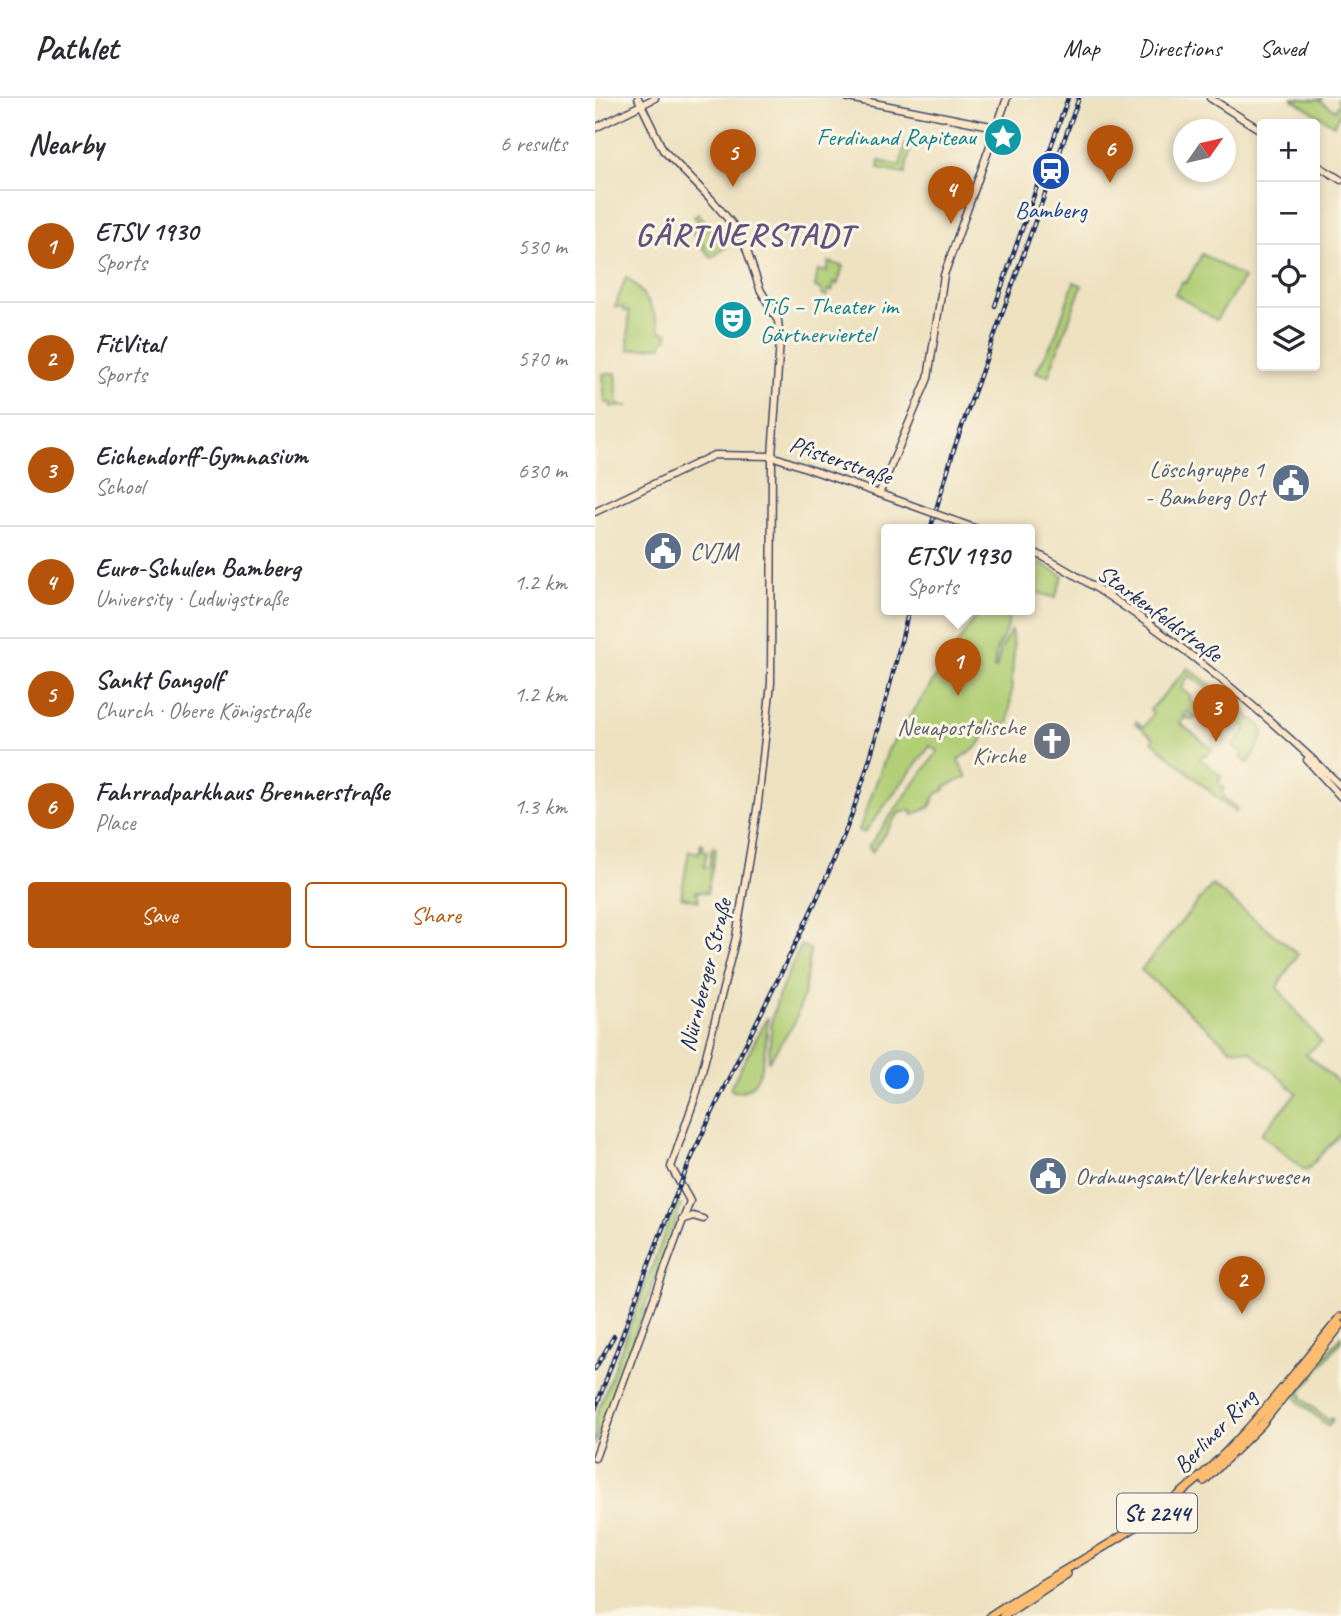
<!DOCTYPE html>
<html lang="en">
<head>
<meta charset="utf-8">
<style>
	:root { --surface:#fff; --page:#f7f7f7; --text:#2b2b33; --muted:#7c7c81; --line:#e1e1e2; --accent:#b45309 }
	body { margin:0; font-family:Caveat,sans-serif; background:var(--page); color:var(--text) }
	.controls { position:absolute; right:21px; top:21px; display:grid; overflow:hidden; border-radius:7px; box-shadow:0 4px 10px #0003 }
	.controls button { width:63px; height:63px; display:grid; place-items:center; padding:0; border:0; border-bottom:2px solid var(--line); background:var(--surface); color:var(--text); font:35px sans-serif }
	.compass { position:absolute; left:578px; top:21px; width:63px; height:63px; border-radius:50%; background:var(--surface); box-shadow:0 4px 10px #0003; rotate:56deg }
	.you { position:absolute; left:303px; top:980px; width:24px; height:24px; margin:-18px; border:5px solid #fff; border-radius:50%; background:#1a73e8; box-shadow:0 0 0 10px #1a73e833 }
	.badge { display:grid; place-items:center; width:46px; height:46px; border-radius:50%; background:var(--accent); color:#fff; font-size:23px; font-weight:700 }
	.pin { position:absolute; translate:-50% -58px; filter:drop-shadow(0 2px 4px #0008) }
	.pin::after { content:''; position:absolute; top:37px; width:24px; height:21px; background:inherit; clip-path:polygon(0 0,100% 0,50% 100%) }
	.popup { position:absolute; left:286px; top:426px; width:154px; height:91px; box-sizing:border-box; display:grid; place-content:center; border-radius:7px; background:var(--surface); filter:drop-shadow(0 2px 5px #0005); font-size:23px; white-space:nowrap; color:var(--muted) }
	.popup b { font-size:26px; color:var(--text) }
	.popup::after { content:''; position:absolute; left:50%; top:100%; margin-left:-14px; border:14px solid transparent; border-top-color:var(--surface) }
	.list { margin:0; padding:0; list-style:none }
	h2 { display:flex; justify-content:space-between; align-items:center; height:91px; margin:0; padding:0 28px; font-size:30px }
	h2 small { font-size:23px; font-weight:400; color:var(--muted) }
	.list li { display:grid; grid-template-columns:46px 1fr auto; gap:21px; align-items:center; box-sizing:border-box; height:112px; padding:0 28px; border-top:2px solid var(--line) }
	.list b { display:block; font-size:26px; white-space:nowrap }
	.list p { margin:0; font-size:23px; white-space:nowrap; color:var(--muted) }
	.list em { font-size:23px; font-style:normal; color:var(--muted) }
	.actions { display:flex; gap:14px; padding:21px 28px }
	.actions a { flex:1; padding:16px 0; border:2px solid var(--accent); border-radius:7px; text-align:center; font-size:24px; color:var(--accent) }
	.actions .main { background:var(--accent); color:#fff }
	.icon { flex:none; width:38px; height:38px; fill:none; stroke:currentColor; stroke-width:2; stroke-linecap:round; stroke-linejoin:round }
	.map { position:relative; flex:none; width:746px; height:1518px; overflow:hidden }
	header { display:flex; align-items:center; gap:42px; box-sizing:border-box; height:98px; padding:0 35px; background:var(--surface); border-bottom:2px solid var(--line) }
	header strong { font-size:33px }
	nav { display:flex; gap:38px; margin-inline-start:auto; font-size:24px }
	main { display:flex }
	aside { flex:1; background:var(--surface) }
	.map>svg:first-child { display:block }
	.green { fill:#b1ce74; stroke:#667e69; stroke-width:2 }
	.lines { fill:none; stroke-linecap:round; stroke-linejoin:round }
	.secondary-casing { stroke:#3a4a6d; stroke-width:9 }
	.primary-casing { stroke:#3a4a6d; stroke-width:10 }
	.secondary { stroke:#fee5c5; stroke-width:6 }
	.primary { stroke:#fcbd6f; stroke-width:7 }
	.rail-casing { stroke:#1b2f5e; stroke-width:4.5 }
	.rail { stroke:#fcf5e5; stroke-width:2; stroke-dasharray:5; stroke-linecap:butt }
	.secondary-bridge-casing { stroke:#3a4a6d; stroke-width:9; stroke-linecap:butt }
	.secondary-bridge { stroke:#fee5c5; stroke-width:6 }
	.labels { text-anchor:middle; stroke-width:6; stroke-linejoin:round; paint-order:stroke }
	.shield { fill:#fcf5e5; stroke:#5e6a86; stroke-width:2 }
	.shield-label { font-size:23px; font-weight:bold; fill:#1b2f5e }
	.culture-label { font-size:24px; fill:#0d838f; stroke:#fcf5e5; text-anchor:end }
	.transit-label { font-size:24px; fill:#164399; stroke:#fcf5e5 }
	.street-label { font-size:24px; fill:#1b2f5e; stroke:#fcf5e5 }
	.service-label { font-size:24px; fill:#4e5e75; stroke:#fcf5e5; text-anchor:start }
	.worship-label { font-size:24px; fill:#5b616d; stroke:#fcf5e5; text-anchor:end }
	.district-label { font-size:32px; font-weight:bold; letter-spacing:2px; fill:#5f5380; stroke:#fcf5e5 }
</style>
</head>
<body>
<header>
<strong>Pathlet</strong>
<nav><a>Map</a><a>Directions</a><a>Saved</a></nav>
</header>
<main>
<aside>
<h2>Nearby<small>6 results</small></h2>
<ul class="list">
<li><span class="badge">1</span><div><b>ETSV 1930</b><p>Sports</p></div><em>530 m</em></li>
<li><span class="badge">2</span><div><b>FitVital</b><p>Sports</p></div><em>570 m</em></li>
<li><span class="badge">3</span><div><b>Eichendorff-Gymnasium</b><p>School</p></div><em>630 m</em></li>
<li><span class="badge">4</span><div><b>Euro-Schulen Bamberg</b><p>University · Ludwigstraße</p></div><em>1.2 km</em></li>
<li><span class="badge">5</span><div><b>Sankt Gangolf</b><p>Church · Obere Königstraße</p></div><em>1.2 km</em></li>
<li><span class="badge">6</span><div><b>Fahrradparkhaus Brennerstraße</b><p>Place</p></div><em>1.3 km</em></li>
</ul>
<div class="actions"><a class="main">Save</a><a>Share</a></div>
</aside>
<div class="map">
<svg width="746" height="1518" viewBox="0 0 746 1518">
	<rect width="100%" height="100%" fill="#fcf5e5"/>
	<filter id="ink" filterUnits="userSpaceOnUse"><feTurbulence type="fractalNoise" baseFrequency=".0143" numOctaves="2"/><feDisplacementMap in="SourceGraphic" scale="14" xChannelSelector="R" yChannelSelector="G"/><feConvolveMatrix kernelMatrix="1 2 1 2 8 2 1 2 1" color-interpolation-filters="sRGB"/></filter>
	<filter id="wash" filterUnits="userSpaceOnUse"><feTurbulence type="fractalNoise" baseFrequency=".00686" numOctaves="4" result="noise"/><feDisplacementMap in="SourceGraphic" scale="28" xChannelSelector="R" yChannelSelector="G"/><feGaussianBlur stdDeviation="1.57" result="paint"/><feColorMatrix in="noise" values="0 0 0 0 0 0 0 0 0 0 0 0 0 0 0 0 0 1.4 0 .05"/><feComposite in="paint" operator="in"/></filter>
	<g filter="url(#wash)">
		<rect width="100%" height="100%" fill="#ede1c0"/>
		<!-- green -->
		<path class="green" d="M 696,0 L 721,2 L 727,0 L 725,3 L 740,12 L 744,4 L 742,2 L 744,0 L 746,1 L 746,12 L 739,27 Z
			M 310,46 L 316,48 L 310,76 L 283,71 L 284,63 L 305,68 Z
			M 103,115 L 131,149 L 117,160 L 108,150 L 110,148 L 105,147 L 108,145 L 95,131 L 91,134 L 85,131 L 93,125 L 99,130 L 105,125 L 99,119 Z
			M 607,156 L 649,180 L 621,222 L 580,196 L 587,184 L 591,185 Z
			M 234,164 L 248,168 L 242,188 L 242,185 L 239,184 L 237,193 L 233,192 L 232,198 L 226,196 L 227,192 L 220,189 L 223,172 L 232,174 Z
			M 31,179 C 49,194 60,211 65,233 L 72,235 L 73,240 L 67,244 L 67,248 L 33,252 L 34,213 L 29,213 L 29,209 L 20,209 Z
			M 479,184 L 487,187 L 453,278 L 441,274 L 459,241 Z
			M 21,275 L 23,307 L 33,308 L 16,309 L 16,305 L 10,305 L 8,276 Z
			M 435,459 L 468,478 L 460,500 L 435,492 Z
			M 385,512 L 413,512 L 413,528 L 401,554 L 399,571 L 401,571 L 405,553 L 416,532 L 419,550 L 414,624 L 410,627 L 389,625 C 391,647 380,651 363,662 L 372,679 L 349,689 L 350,692 L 341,696 L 335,709 L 318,717 L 316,712 L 304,715 L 277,754 L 273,749 L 343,653 L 335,648 L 269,735 L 264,732 L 293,652 Z
			M 593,570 L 617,588 L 614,592 L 594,577 L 586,591 L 596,598 L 594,602 L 608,611 L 600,621 L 592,613 L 589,617 L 598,623 L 590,619 L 585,625 L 617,651 L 612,658 L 608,656 L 605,661 L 627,679 L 623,684 L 629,690 L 627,692 L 629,700 L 642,711 L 640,715 L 557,643 L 559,640 L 540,625 L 541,623 L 549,629 L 558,615 L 555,612 Z
			M 620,590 L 667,629 L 668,639 L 653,666 L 646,660 L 649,656 L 638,648 L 652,631 L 615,602 L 614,599 Z
			M 106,745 L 108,746 L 107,752 L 112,753 L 109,769 L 114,769 L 117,750 L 119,749 L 121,751 L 112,795 L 101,793 L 104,803 L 86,799 L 94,753 L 104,755 Z
			M 617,787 L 703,856 L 682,889 L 726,944 L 711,956 L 746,987 L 746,1035 L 711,1073 L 666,1036 L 702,995 L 655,953 L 636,951 L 546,872 Z
			M 206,847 L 215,852 L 209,895 L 200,924 L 173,964 L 177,921 L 183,899 Z
			M 172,920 L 173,921 C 170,942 172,998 138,993 L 135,990 Z
			M 81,1105 L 86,1108 L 0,1347 L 0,1321 Z
			M 746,1238 L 746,1243 L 705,1295 L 707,1297 L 706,1300 L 734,1323 L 736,1320 L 738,1322 L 733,1328 L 704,1304 L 700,1297 Z"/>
	</g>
	<g filter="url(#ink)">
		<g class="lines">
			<defs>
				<path id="secondary" d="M 253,0 L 401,29
					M 615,0 L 667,33
					M 0,30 L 60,0
					M 720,66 L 746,82
					M 284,396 L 333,280 L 349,177 L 412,0
					M 0,414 L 119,357 L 177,358 L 302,402
					M 435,452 C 546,509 656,602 746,688
					M 712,662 L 746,699
					M 87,1122 L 98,1118 L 108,1121
					M 0,1360 L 95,1103 L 76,1069 L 102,994 L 141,839 L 163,705 L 176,585 L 177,358 L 185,242 L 183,223 L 165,191 L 150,147 L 144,134 L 117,102 L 68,52 L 43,0"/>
				<path id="primary" d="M 609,1383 L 666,1327 L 746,1227
					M 395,1518 C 457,1476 526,1445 584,1397 C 647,1347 694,1280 746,1219
					M 408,1518 L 472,1476"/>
			</defs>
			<!-- secondary casing -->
			<use href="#secondary" class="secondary-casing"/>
			<!-- primary casing -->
			<use href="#primary" class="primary-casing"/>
			<!-- secondary -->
			<use href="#secondary" class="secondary"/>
			<!-- primary -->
			<use href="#primary" class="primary"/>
			<defs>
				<path id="rail" d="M 400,208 L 473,0
					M 335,432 L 359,351 L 484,0
					M 0,1271 L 19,1238
					M 0,1312 C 30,1230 59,1148 93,1068 C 142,954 206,847 251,732 C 278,660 295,586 314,512"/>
			</defs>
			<!-- rail casing -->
			<use href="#rail" class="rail-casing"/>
			<!-- rail -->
			<use href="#rail" class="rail"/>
			<defs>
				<path id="secondary-bridge" d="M 302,402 L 385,432"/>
			</defs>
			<!-- secondary-bridge casing -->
			<use href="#secondary-bridge" class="secondary-bridge-casing"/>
			<!-- secondary-bridge -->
			<use href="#secondary-bridge" class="secondary-bridge"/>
		</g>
	</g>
	<!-- icons -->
	<defs>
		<symbol id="sight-disc" viewBox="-11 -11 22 22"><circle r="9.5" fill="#0f9aa8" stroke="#fcf5e5"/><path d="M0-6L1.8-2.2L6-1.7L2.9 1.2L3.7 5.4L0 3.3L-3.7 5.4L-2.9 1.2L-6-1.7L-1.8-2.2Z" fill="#fff"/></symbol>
		<symbol id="station-disc" viewBox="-11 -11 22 22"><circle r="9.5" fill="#1a4fb4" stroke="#fcf5e5"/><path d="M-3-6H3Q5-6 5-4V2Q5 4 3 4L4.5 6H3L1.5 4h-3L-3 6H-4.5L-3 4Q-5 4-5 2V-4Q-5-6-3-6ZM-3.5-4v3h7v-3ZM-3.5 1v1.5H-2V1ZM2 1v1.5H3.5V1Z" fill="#fff"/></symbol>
		<symbol id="theatre-disc" viewBox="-11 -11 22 22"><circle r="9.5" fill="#0f9aa8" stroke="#fcf5e5"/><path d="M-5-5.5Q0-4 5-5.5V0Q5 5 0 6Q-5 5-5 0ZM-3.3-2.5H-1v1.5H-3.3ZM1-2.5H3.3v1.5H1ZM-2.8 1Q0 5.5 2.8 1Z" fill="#fff"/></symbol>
		<symbol id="civic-disc" viewBox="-11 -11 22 22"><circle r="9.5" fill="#5c6f8a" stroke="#fcf5e5"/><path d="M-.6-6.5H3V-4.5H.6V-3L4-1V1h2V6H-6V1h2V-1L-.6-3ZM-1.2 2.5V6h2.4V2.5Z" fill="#fff"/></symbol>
		<symbol id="church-disc" viewBox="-11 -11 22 22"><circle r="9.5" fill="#6b7280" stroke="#fcf5e5"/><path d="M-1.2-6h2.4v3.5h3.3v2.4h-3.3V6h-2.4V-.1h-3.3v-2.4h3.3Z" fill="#fff"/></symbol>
	</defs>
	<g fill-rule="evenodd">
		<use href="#sight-disc" x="386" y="17" width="44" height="44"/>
		<use href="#station-disc" x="434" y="51" width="44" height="44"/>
		<use href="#theatre-disc" x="116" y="200" width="44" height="44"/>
		<use href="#civic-disc" x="674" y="363" width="44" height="44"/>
		<use href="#civic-disc" x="46" y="431" width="44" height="44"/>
		<use href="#church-disc" x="435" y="621" width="44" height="44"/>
		<use href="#civic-disc" x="431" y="1056" width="44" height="44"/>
	</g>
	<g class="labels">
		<!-- shield labels -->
		<rect class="shield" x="522" y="1395.5" width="80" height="39" rx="5"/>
		<g class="shield-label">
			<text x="562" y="1423">St 2244</text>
		</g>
		<!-- culture labels -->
		<g class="culture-label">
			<text x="381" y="47">Ferdinand Rapiteau</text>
			<text x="165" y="216" text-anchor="start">TiG – Theater im<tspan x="165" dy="28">Gärtnerviertel</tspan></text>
		</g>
		<!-- transit labels -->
		<g class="transit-label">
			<text x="456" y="120">Bamberg</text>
		</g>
		<!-- street labels -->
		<g class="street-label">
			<text transform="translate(246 362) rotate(19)" y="8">Pfisterstraße</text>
			<text transform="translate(565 515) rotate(36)" y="8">Starkenfeldstraße</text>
			<text transform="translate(110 877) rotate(-76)" y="8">Nürnberger Straße</text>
			<text transform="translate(620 1333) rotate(-46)" y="8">Berliner Ring</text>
		</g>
		<!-- service labels -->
		<g class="service-label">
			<text x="669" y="379" text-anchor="end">Löschgruppe 1<tspan x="669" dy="28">- Bamberg Ost</tspan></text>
			<text x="95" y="461">CVJM</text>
			<text x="480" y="1086">Ordnungsamt/Verkehrswesen</text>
		</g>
		<!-- worship labels -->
		<g class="worship-label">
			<text x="430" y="637">Neuapostolische<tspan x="430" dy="28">Kirche</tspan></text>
		</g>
		<!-- district labels -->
		<g class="district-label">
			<text x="150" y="147">GÄRTNERSTADT</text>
		</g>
	</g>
</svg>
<div class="controls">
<button>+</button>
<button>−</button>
<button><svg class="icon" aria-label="locate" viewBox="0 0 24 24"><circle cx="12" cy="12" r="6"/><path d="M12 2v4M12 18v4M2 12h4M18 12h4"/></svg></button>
<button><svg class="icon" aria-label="layers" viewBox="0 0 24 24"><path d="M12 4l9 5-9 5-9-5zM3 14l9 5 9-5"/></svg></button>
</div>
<svg class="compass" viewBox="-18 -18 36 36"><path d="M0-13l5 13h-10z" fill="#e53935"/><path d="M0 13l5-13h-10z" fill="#7c7c81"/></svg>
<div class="you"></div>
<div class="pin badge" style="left:363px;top:598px">1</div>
<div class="popup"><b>ETSV 1930</b>Sports</div>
<div class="pin badge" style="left:647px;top:1216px">2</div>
<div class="pin badge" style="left:621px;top:644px">3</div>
<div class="pin badge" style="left:356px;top:126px">4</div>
<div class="pin badge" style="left:138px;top:89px">5</div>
<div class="pin badge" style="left:515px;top:85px">6</div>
</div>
</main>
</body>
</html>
